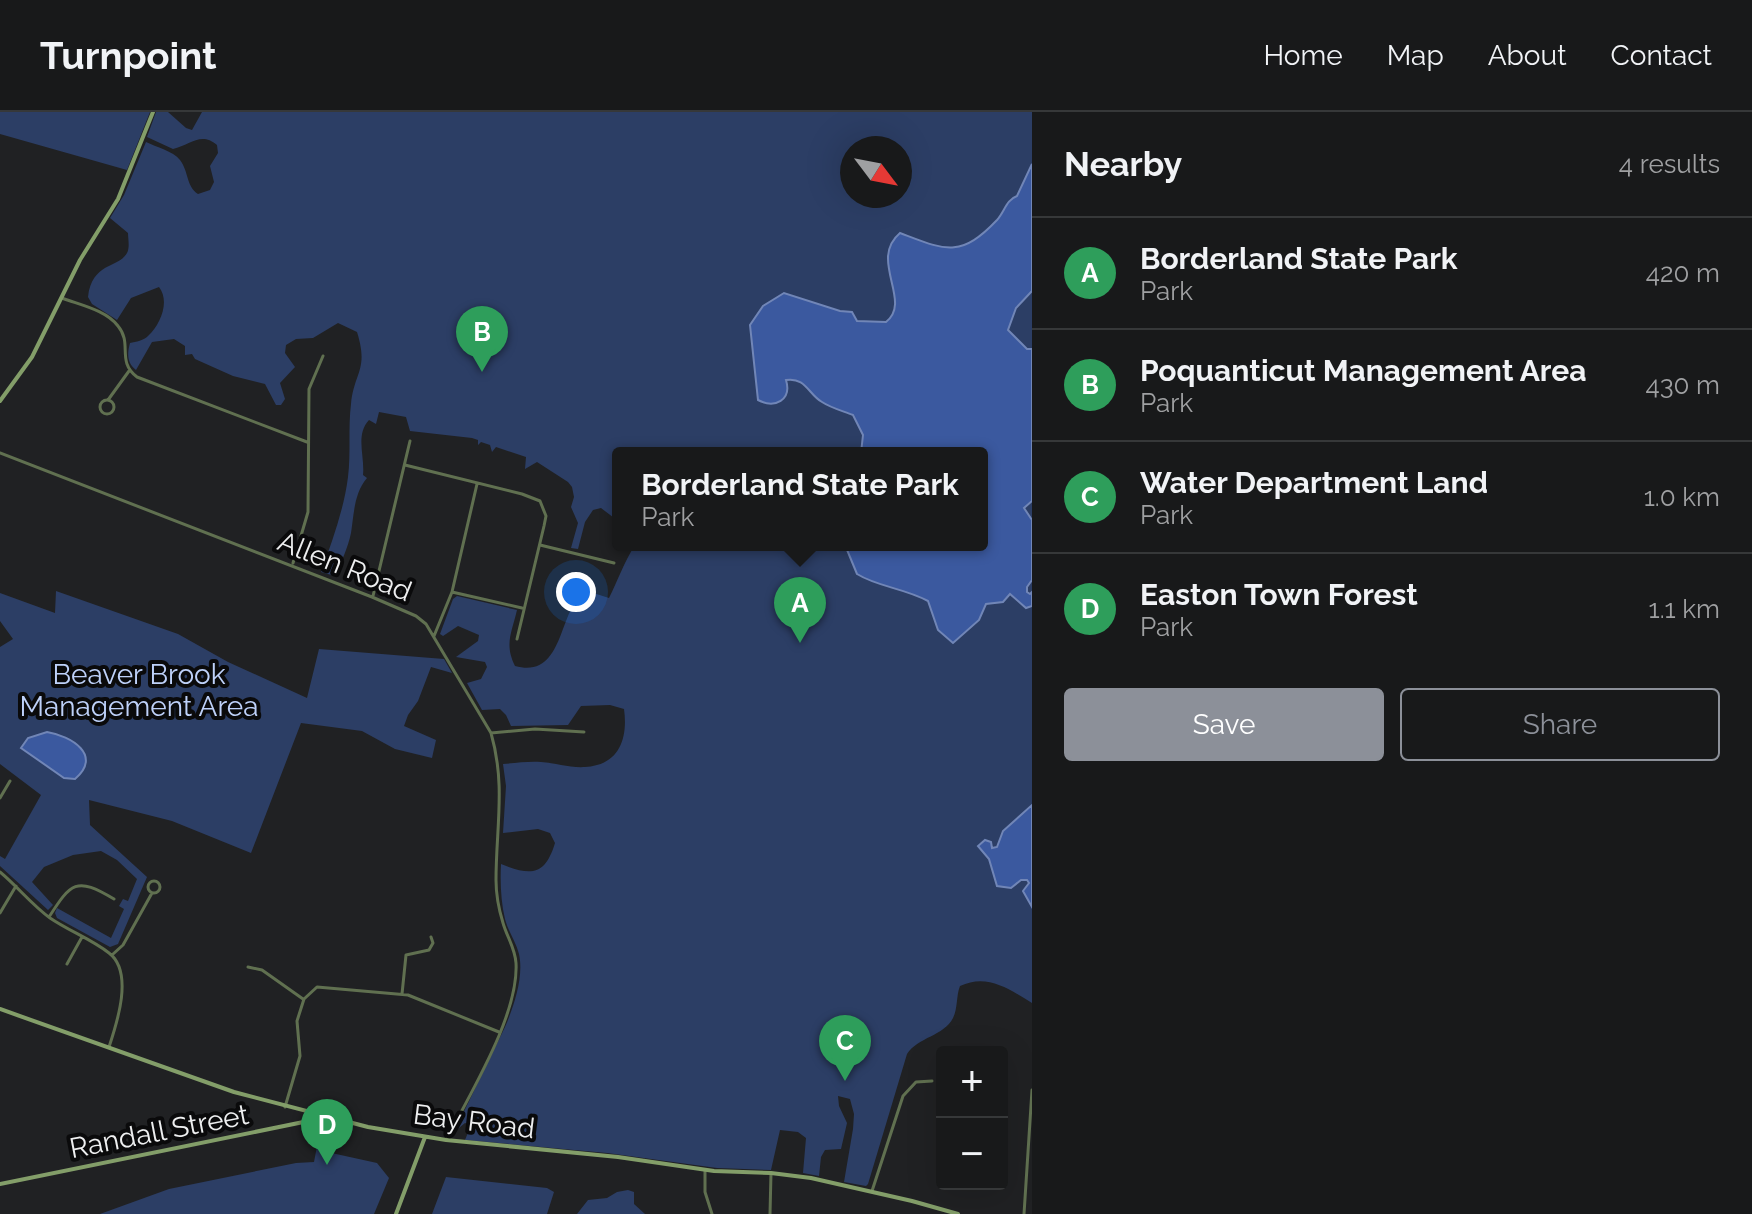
<!DOCTYPE html>
<html lang="en">
<head>
<meta charset="utf-8">
<style>
	:root { --surface:#18191a; --page:#212223; --text:#f1f3f6; --muted:#9fa0a2; --line:#363839; --accent:#8c9099 }
	body { margin:0; font-family:Raleway,sans-serif; background:var(--page); color:var(--text) }
	.controls { position:absolute; right:24px; bottom:24px; display:grid; overflow:hidden; border-radius:8px; box-shadow:0 8px 32px #0002 }
	.controls button { width:72px; height:72px; display:grid; place-items:center; padding:0; border:0; border-bottom:2px solid var(--line); background:var(--surface); color:var(--text); font:40px sans-serif }
	.compass { position:absolute; left:840px; top:24px; width:72px; height:72px; border-radius:50%; background:var(--surface); box-shadow:0 8px 32px #0002; rotate:122deg }
	.you { position:absolute; left:576px; top:480px; width:28px; height:28px; margin:-20px; border:6px solid #fff; border-radius:50%; background:#1a73e8; box-shadow:0 0 0 12px #1a73e833 }
	.badge { display:grid; place-items:center; width:52px; height:52px; border-radius:50%; background:var(--accent); color:#fff; font-size:26px; font-weight:700 }
	.pin { position:absolute; translate:-50% -66px; filter:drop-shadow(0 2px 4px #0008) }
	.pin::after { content:''; position:absolute; top:42px; width:28px; height:24px; background:inherit; clip-path:polygon(0 0,100% 0,50% 100%) }
	.popup { position:absolute; left:612px; top:335px; width:376px; height:104px; box-sizing:border-box; display:grid; place-content:center; border-radius:8px; background:var(--surface); filter:drop-shadow(0 2px 6px #0005); font-size:26px; white-space:nowrap; color:var(--muted) }
	.popup b { font-size:30px; color:var(--text) }
	.popup::after { content:''; position:absolute; left:50%; top:100%; margin-left:-16px; border:16px solid transparent; border-top-color:var(--surface) }
	.list { margin:0; padding:0; list-style:none }
	h2 { display:flex; justify-content:space-between; align-items:center; height:104px; margin:0; padding:0 32px; font-size:34px }
	h2 small { font-size:26px; font-weight:400; color:var(--muted) }
	.list li { display:grid; grid-template-columns:52px 1fr auto; gap:24px; align-items:center; box-sizing:border-box; height:112px; padding:0 32px; border-top:2px solid var(--line) }
	.list b { display:block; font-size:30px; white-space:nowrap }
	.list p { margin:0; font-size:26px; white-space:nowrap; color:var(--muted) }
	.list em { font-size:26px; font-style:normal; color:var(--muted) }
	.actions { display:flex; gap:16px; padding:24px 32px }
	.actions a { flex:1; padding:18px 0; border:2px solid var(--accent); border-radius:8px; text-align:center; font-size:28px; color:var(--accent) }
	.actions .main { background:var(--accent); color:#fff }
	.map { position:relative; flex:none; width:1032px; height:1102px; overflow:hidden }
	header { display:flex; align-items:center; gap:48px; box-sizing:border-box; height:112px; padding:0 40px; background:var(--surface); border-bottom:2px solid var(--line) }
	header strong { font-size:38px }
	nav { display:flex; gap:44px; margin-inline-start:auto; font-size:28px }
	main { display:flex }
	aside { flex:1; background:var(--surface) }
	.map>svg:first-child { display:block }
	.green { fill:#2c3e65; fill-rule:evenodd }
	.water { fill:#3b599f; stroke:#7186b7; stroke-width:2 }
	.lines { fill:none; stroke-linecap:round; stroke-linejoin:round }
	.street { stroke:#607050; stroke-width:3 }
	.secondary { stroke:#839e69; stroke-width:4 }
	.labels { text-anchor:middle; stroke-width:8; stroke-linejoin:round; paint-order:stroke }
	.street-label { font-size:28px; fill:#eeeff0; stroke:#0a0a0b }
	.park-label { font-size:28px; fill:#bed1f9; stroke:#0a0a0b }
</style>
</head>
<body>
<header>
<strong>Turnpoint</strong>
<nav><a>Home</a><a>Map</a><a>About</a><a>Contact</a></nav>
</header>
<main>
<div class="map">
<svg width="1032" height="1102" viewBox="0 0 1032 1102">
	<rect width="100%" height="100%" fill="#202123"/>
	<!-- green -->
	<path class="green" d="M 0,0 L 150,0 L 127,58 L 0,22 Z
		M 156,0 L 168,0 L 186,16 L 192,18 L 202,0 L 1032,0 L 1032,891 C 1009,877 987,861 960,874 C 956,884 958,896 953,906 C 944,924 918,925 907,942 L 868,1072 L 866,1074 L 844,1070 L 853,1017 L 854,1002 L 850,987 L 838,984 L 839,994 L 847,1011 L 841,1037 L 825,1038 L 821,1045 L 819,1064 L 803,1061 L 806,1026 L 798,1020 L 780,1018 L 771,1058 L 717,1056 L 607,1041 L 465,1028 L 471,1013 L 465,1011 L 454,1020 L 505,915 C 514,894 524,865 519,842 C 516,830 508,819 505,807 C 501,790 500,771 501,752 C 531,764 545,764 555,731 L 550,721 L 538,717 L 503,721 L 506,674 L 503,652 C 516,651 529,649 541,650 C 556,651 570,656 585,655 C 620,653 628,626 624,597 L 610,593 L 581,594 L 568,613 L 511,614 L 506,603 L 500,597 L 482,598 L 467,571 L 481,567 L 487,555 L 485,550 L 456,545 L 478,529 L 479,523 L 458,514 L 443,524 L 440,522 L 453,487 L 457,484 L 517,498 C 512,520 504,532 515,554 C 567,568 557,493 587,479 L 609,486 C 618,468 624,450 635,433 L 982,433 L 982,341 L 618,341 L 618,409 L 601,396 L 593,398 L 585,410 L 578,437 L 571,436 L 578,411 L 571,395 L 574,385 L 572,375 L 568,370 L 537,350 L 525,357 L 526,345 L 496,335 L 492,340 L 490,333 L 481,330 L 478,333 L 478,328 L 472,326 L 410,319 L 406,305 L 379,300 L 376,312 L 369,308 C 355,323 365,344 363,363 L 367,366 C 354,381 354,402 351,421 C 348,436 341,450 335,464 L 321,460 C 332,430 344,397 348,365 C 351,341 348,316 351,292 C 354,260 369,258 357,220 L 338,211 L 313,226 L 296,227 L 286,233 L 285,241 L 295,255 L 280,271 L 285,287 L 281,293 L 276,293 L 265,272 L 233,264 L 195,247 L 192,242 L 185,243 L 185,234 L 174,227 L 152,230 L 136,258 C 127,251 127,242 130,231 C 136,230 144,228 148,224 C 161,212 170,189 159,175 L 131,186 L 117,208 L 92,192 L 88,185 C 92,150 119,156 127,141 C 130,136 128,126 128,121 L 110,106 L 124,83 L 146,30 C 156,35 173,39 180,48 C 189,60 186,74 198,82 L 210,78 L 214,70 L 210,54 L 218,41 L 217,33 C 201,19 190,33 173,37 L 147,25 ZM 852,36 L 900,36 L 900,84 L 852,84 Z
		M 56,479 L 178,522 L 228,550 L 307,586 L 319,537 L 444,547 L 452,561 L 431,555 L 418,589 L 408,603 L 404,614 L 436,628 L 432,646 L 395,637 L 362,619 L 301,611 L 251,741 L 172,709 L 89,688 L 90,713 L 147,765 L 118,832 L 110,835 L 57,806 L 55,801 L 57,796 L 111,826 L 124,797 L 119,794 L 123,787 L 128,789 L 137,767 L 117,748 L 101,739 L 73,743 L 44,755 L 32,770 L 53,793 L 48,798 L 0,754 L 0,744 L 5,747 L 41,683 L 0,652 L 0,535 L 13,527 L 0,509 L 0,481 L 55,501 Z
		M 322,1008 L 329,1009 L 329,1012 L 327,1040 L 377,1051 L 389,1066 L 374,1102 L 100,1102 L 169,1077 L 296,1051 L 314,1050 Z
		M 446,1065 L 547,1076 L 554,1080 L 547,1102 L 432,1102 Z
		M 628,1078 L 634,1080 L 634,1092 L 645,1102 L 577,1102 L 588,1088 L 607,1086 L 617,1080 Z"/>
	<!-- water -->
	<path class="water" d="M 1032,52 L 1032,179 L 1016,196 L 1008,218 L 1027,237 L 1032,237 L 1032,389 L 1024,396 L 1032,408 L 1032,468 L 1027,475 L 1027,480 L 1030,482 L 1032,480 L 1032,494 L 1026,496 L 1010,482 L 1003,490 L 986,492 L 979,508 L 953,531 L 938,518 L 928,489 C 904,476 878,475 857,462 L 845,433 L 982,433 L 982,341 L 861,341 L 863,323 L 853,303 C 843,299 831,296 822,290 C 808,282 806,265 786,268 C 792,288 775,297 758,288 L 750,213 L 763,194 L 784,181 L 840,199 L 852,200 L 857,209 L 886,210 C 913,189 868,148 900,121 C 945,138 960,147 997,108 C 1005,99 1006,88 1017,84 Z
		M 47,620 C 71,624 103,643 75,667 L 64,666 L 21,636 L 28,626 Z
		M 1032,693 L 1032,795 L 1023,779 L 1029,771 L 1027,768 L 1021,768 L 1011,776 L 997,774 L 989,747 L 978,734 L 985,728 L 991,730 L 992,736 L 997,735 L 1003,719 Z"/>
	<g class="lines">
		<!-- street -->
		<path class="street" d="M 62,186 C 80,193 106,198 118,214 C 133,232 116,249 137,265 L 307,330
			M 108,288 L 129,259
			M100 295a7 7 0 1 1 14 0a7 7 0 1 1-14 0Z
			M 0,341 L 372,485 L 416,504 L 426,512 L 491,621 C 506,673 496,716 496,768 C 496,782 499,798 503,811 C 507,825 515,836 516,851 C 519,903 470,981 447,1027
			M 405,353 L 522,382 L 540,389 L 546,404 L 544,414 L 517,527
			M 540,433 L 614,451
			M 293,451 L 308,400 L 309,277 L 323,244
			M 452,480 L 522,496
			M 373,484 L 410,329
			M 434,524 L 452,480 L 477,372
			M 491,621 L 535,617 L 584,620
			M 0,686 L 10,669
			M 0,760 C 18,775 32,793 50,806 C 69,819 91,827 109,841 C 134,860 117,911 109,935
			M148 775a6 6 0 1 1 12 0a6 6 0 1 1-12 0Z
			M 0,801 L 16,774
			M 49,805 C 71,771 76,764 114,787
			M 112,843 L 123,833 L 152,781
			M 67,852 L 82,825
			M 248,855 L 262,858 L 303,887
			M 402,882 L 406,843 L 429,838 L 433,831 L 431,825
			M 285,995 L 300,944 L 297,909 L 304,887 L 317,875 L 408,883 L 499,920
			M 705,1058 L 705,1080 L 712,1102
			M 872,1079 L 903,984 L 916,970 L 932,969
			M 770,1102 L 771,1061
			M 1024,1102 L 1032,978"/>
		<!-- secondary -->
		<path class="secondary" d="M 0,289 L 32,245 L 80,148 L 118,87 L 153,0
			M 0,897 L 234,980 L 368,1015 L 446,1028 L 618,1045 L 714,1059 L 771,1061 L 811,1066 L 912,1089 L 958,1102
			M 0,1072 L 323,1006
			M 396,1102 L 425,1025"/>
	</g>
	<g class="labels">
		<!-- street labels -->
		<g class="street-label">
			<text transform="translate(345 454) rotate(22)" y="10">Allen Road</text>
			<text transform="translate(474 1009) rotate(7)" y="10">Bay Road</text>
			<text transform="translate(159 1019) rotate(-11)" y="10">Randall Street</text>
		</g>
		<!-- park labels -->
		<g class="park-label">
			<text x="139" y="572">Beaver Brook<tspan x="139" dy="32">Management Area</tspan></text>
		</g>
	</g>
</svg>
<div class="controls">
<button>+</button>
<button>−</button>
</div>
<svg class="compass" viewBox="-18 -18 36 36"><path d="M0-13l5 13h-10z" fill="#e53935"/><path d="M0 13l5-13h-10z" fill="#9fa0a2"/></svg>
<div class="you"></div>
<div class="pin badge" style="left:800px;top:531px;background:#2e9e5b">A</div>
<div class="popup"><b>Borderland State Park</b>Park</div>
<div class="pin badge" style="left:482px;top:260px;background:#2e9e5b">B</div>
<div class="pin badge" style="left:845px;top:969px;background:#2e9e5b">C</div>
<div class="pin badge" style="left:327px;top:1053px;background:#2e9e5b">D</div>
</div>
<aside>
<h2>Nearby<small>4 results</small></h2>
<ul class="list">
<li><span class="badge" style="background:#2e9e5b">A</span><div><b>Borderland State Park</b><p>Park</p></div><em>420 m</em></li>
<li><span class="badge" style="background:#2e9e5b">B</span><div><b>Poquanticut Management Area</b><p>Park</p></div><em>430 m</em></li>
<li><span class="badge" style="background:#2e9e5b">C</span><div><b>Water Department Land</b><p>Park</p></div><em>1.0 km</em></li>
<li><span class="badge" style="background:#2e9e5b">D</span><div><b>Easton Town Forest</b><p>Park</p></div><em>1.1 km</em></li>
</ul>
<div class="actions"><a class="main">Save</a><a>Share</a></div>
</aside>
</main>
</body>
</html>
